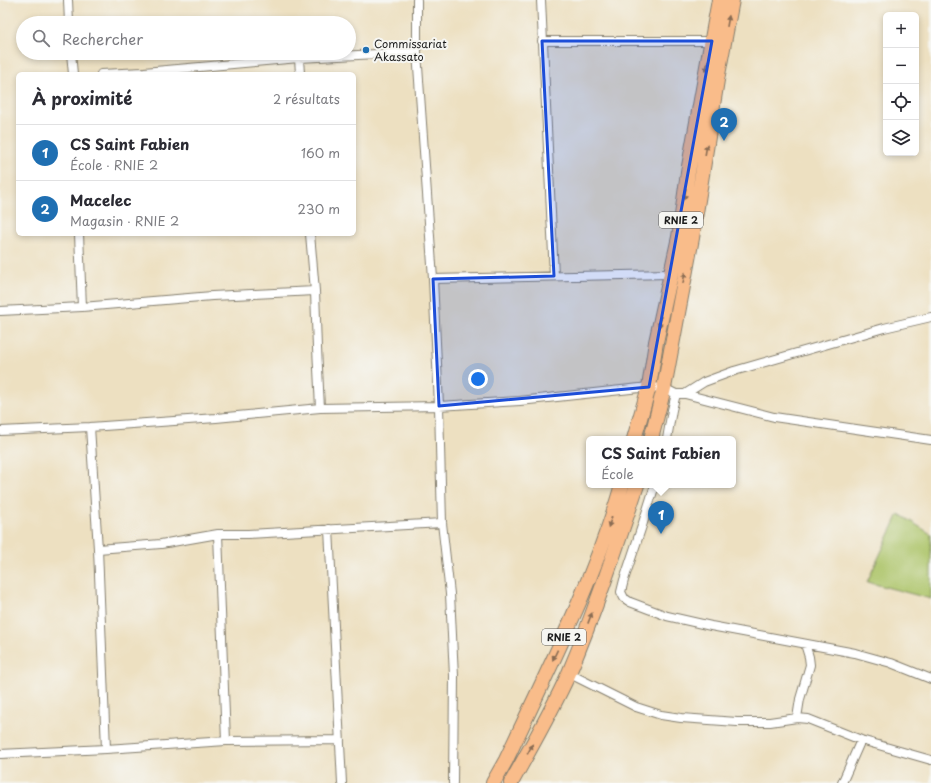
<!DOCTYPE html>
<html lang="fr">
<head>
<meta charset="utf-8">
<style>
	:root { --surface:#fff; --page:#f2f2f3; --text:#2b2b33; --muted:#7c7c81; --line:#e1e1e2; --accent:#1f6fb2 }
	body { margin:0; font-family:"Playpen Sans",sans-serif; background:var(--page); color:var(--text) }
	.controls { position:absolute; right:12px; top:12px; display:grid; overflow:hidden; border-radius:6px; box-shadow:0 2px 6px #0003 }
	.controls button { width:36px; height:36px; display:grid; place-items:center; padding:0; border:0; border-bottom:1px solid var(--line); background:var(--surface); color:var(--text); font:20px sans-serif }
	.you { position:absolute; left:478px; top:379px; width:14px; height:14px; margin:-10px; border:3px solid #fff; border-radius:50%; background:#1a73e8; box-shadow:0 0 0 6px #1a73e833 }
	.badge { display:grid; place-items:center; width:26px; height:26px; border-radius:50%; background:var(--accent); color:#fff; font-size:13px; font-weight:700 }
	.pin { position:absolute; translate:-50% -33px; filter:drop-shadow(0 1px 2px #0008) }
	.pin::after { content:''; position:absolute; top:21px; width:14px; height:12px; background:inherit; clip-path:polygon(0 0,100% 0,50% 100%) }
	.popup { position:absolute; left:586px; top:436px; width:150px; height:52px; box-sizing:border-box; display:grid; place-content:center; border-radius:6px; background:var(--surface); filter:drop-shadow(0 1px 3px #0005); font-size:13px; white-space:nowrap; color:var(--muted) }
	.popup b { font-size:15px; color:var(--text) }
	.popup::after { content:''; position:absolute; left:50%; top:100%; margin-left:-8px; border:8px solid transparent; border-top-color:var(--surface) }
	.list { margin:0; padding:0; list-style:none }
	h2 { display:flex; justify-content:space-between; align-items:center; height:52px; margin:0; padding:0 16px; font-size:17px }
	h2 small { font-size:13px; font-weight:400; color:var(--muted) }
	.list li { display:grid; grid-template-columns:26px 1fr auto; gap:12px; align-items:center; box-sizing:border-box; height:56px; padding:0 16px; border-top:1px solid var(--line) }
	.list b { display:block; font-size:15px; white-space:nowrap }
	.list p { margin:0; font-size:13px; white-space:nowrap; color:var(--muted) }
	.list em { font-size:13px; font-style:normal; color:var(--muted) }
	.icon { flex:none; width:22px; height:22px; fill:none; stroke:currentColor; stroke-width:2; stroke-linecap:round; stroke-linejoin:round }
	.map { position:relative; flex:none; width:931px; height:783px; overflow:hidden }
	.search { position:absolute; background:var(--surface); box-shadow:0 2px 6px #0003; left:16px; top:16px; width:340px; height:44px; display:flex; align-items:center; gap:10px; box-sizing:border-box; padding:0 14px; border-radius:22px; color:var(--muted); font-size:15px }
	.panel { position:absolute; background:var(--surface); box-shadow:0 2px 6px #0003; left:16px; top:72px; width:340px; height:164px; border-radius:6px }
	.map>svg:first-child { display:block }
	.green { fill:#adc56b; stroke:#647044 }
	.lines { fill:none; stroke-linecap:round; stroke-linejoin:round }
	.minor-casing { stroke:#847e6e; stroke-width:10 }
	.trunk-casing { stroke:#847e6e; stroke-width:16 }
	.minor { stroke:#fff; stroke-width:8 }
	.trunk { stroke:#f9bc8a; stroke-width:14 }
	.oneway { fill:#8a6c53 }
	.marked { fill:#1d4ed8; fill-opacity:0.2; stroke:#1d4ed8; stroke-width:3; stroke-linejoin:round }
	.poi-dot { fill:#1f6fb2; stroke:#f6f6f2; stroke-width:1.5 }
	.labels { text-anchor:middle; stroke-width:4; stroke-linejoin:round; paint-order:stroke }
	.shield { fill:#f6f6f2; stroke:#5d5d5c; stroke-width:1 }
	.shield-label { font-size:10px; font-weight:bold; fill:#1c1c1c }
	.poi-label { font-size:11px; fill:#1c1c1c; stroke:#f6f6f2; text-anchor:start }
</style>
</head>
<body>
<div class="map">
<svg width="931" height="783" viewBox="0 0 931 783">
	<rect width="100%" height="100%" fill="#f6f6f2"/>
	<filter id="ink" filterUnits="userSpaceOnUse"><feTurbulence type="fractalNoise" baseFrequency=".025" numOctaves="2"/><feDisplacementMap in="SourceGraphic" scale="8" xChannelSelector="R" yChannelSelector="G"/><feConvolveMatrix kernelMatrix="1 2 1 2 8 2 1 2 1" color-interpolation-filters="sRGB"/></filter>
	<filter id="wash" filterUnits="userSpaceOnUse"><feTurbulence type="fractalNoise" baseFrequency=".012" numOctaves="4" result="noise"/><feDisplacementMap in="SourceGraphic" scale="16" xChannelSelector="R" yChannelSelector="G"/><feGaussianBlur stdDeviation="0.9" result="paint"/><feColorMatrix in="noise" values="0 0 0 0 0 0 0 0 0 0 0 0 0 0 0 0 0 1.4 0 .05"/><feComposite in="paint" operator="in"/></filter>
	<g filter="url(#wash)">
		<rect width="100%" height="100%" fill="#ede0c1"/>
		<!-- green -->
		<path class="green" d="M 899,514 L 931,534 L 931,599 L 867,582 Z"/>
	</g>
	<g filter="url(#ink)">
		<g class="lines">
			<defs>
				<path id="minor" d="M 68,0 L 69,23
					M 417,0 L 417,52 L 433,279 L 439,406 L 442,523 L 450,594 L 454,676 L 453,783
					M 541,0 L 554,276
					M 542,41 L 712,41
					M 71,53 L 73,74
					M 299,58 L 300,74
					M 101,74 L 144,72 L 299,58 L 417,52
					M 79,234 L 82,307
					M 310,234 L 315,291 L 317,348 L 320,408
					M 433,279 L 670,274
					M 0,311 L 82,307 L 212,296 L 315,291
					M 676,394 L 685,394 L 704,382 L 734,371 L 884,328 L 931,317
					M 685,394 L 774,417 L 931,440
					M 90,427 L 98,549 L 106,749
					M 0,431 L 90,427 L 216,418 L 320,408 L 439,406 L 520,401 L 649,387 L 664,388 L 676,394 L 672,410 L 667,439
					M 655,485 L 642,526 L 624,580 L 621,592 L 624,598 L 630,602 L 667,616 L 711,626 L 855,653 L 891,663 L 931,679
					M 329,529 L 342,783
					M 218,534 L 226,741
					M 98,549 L 161,544 L 218,534 L 248,534 L 442,523
					M 568,673 L 636,707 L 661,715 L 681,718 L 737,722 L 770,722 L 797,718 L 808,719 L 861,740 L 931,760
					M 797,718 L 800,699 L 810,665 L 809,657 L 805,644
					M 0,754 L 106,749 L 226,741 L 340,740
					M 842,783 L 861,740"/>
				<path id="trunk" d="M 634,439 L 649,387 L 656,342 L 679,237 L 688,172 L 719,0
					M 651,439 L 664,388 L 692,238 L 717,80 L 732,0
					M 493,783 L 506,760 C 548,670 594,581 622,485
					M 511,783 C 531,747 552,711 569,673 C 595,612 616,548 637,485"/>
			</defs>
			<!-- minor casing -->
			<use href="#minor" class="minor-casing"/>
			<!-- trunk casing -->
			<use href="#trunk" class="trunk-casing"/>
			<!-- minor -->
			<use href="#minor" class="minor"/>
			<!-- trunk -->
			<use href="#trunk" class="trunk"/>
		</g>
		<!-- one-way arrows -->
		<defs><path id="oneway-solid" d="M-6-.8H1V-3.2L6.5 0L1 3.2V.8H-6Z"/></defs>
		<g class="oneway">
			<use href="#oneway-solid" transform="translate(728 21) rotate(-80)"/>
			<use href="#oneway-solid" transform="translate(707 66) rotate(100)"/>
			<use href="#oneway-solid" transform="translate(706 150) rotate(-81)"/>
			<use href="#oneway-solid" transform="translate(685 194) rotate(99)"/>
			<use href="#oneway-solid" transform="translate(684 278) rotate(-79)"/>
			<use href="#oneway-solid" transform="translate(660 322) rotate(102)"/>
			<use href="#oneway-solid" transform="translate(610 522) rotate(109)"/>
			<use href="#oneway-solid" transform="translate(590 618) rotate(-69)"/>
			<use href="#oneway-solid" transform="translate(555 655) rotate(115)"/>
			<use href="#oneway-solid" transform="translate(530 749) rotate(-62)"/>
		</g>
	</g>
	<!-- marked area -->
	<path class="marked" d="M 542,41 L 712,41 L 649,387 L 439,406 L 433,279 L 554,276 Z"/>
	<!-- markers -->
	<circle class="poi-dot" cx="366" cy="50" r="4"/>
	<g class="labels">
		<!-- shield labels -->
		<g class="shield">
			<rect x="659" y="212" width="44" height="16" rx="3"/>
			<rect x="542" y="629" width="44" height="16" rx="3"/>
		</g>
		<g class="shield-label">
			<text x="681" y="224">RNIE 2</text>
			<text x="564" y="641">RNIE 2</text>
		</g>
		<!-- poi labels -->
		<g class="poi-label">
			<text x="374" y="48">Commissariat<tspan x="374" dy="13">Akassato</tspan></text>
		</g>
	</g>
</svg>
<div class="controls">
<button>+</button>
<button>−</button>
<button><svg class="icon" aria-label="locate" viewBox="0 0 24 24"><circle cx="12" cy="12" r="6"/><path d="M12 2v4M12 18v4M2 12h4M18 12h4"/></svg></button>
<button><svg class="icon" aria-label="layers" viewBox="0 0 24 24"><path d="M12 4l9 5-9 5-9-5zM3 14l9 5 9-5"/></svg></button>
</div>
<div class="you"></div>
<div class="pin badge" style="left:661px;top:534px">1</div>
<div class="popup"><b>CS Saint Fabien</b>École</div>
<div class="pin badge" style="left:724px;top:141px">2</div>
<div class="search"><svg class="icon" aria-label="search" viewBox="0 0 24 24"><circle cx="10" cy="10" r="6"/><path d="M15 15l6 6"/></svg>Rechercher</div>
<section class="panel">
<h2>À proximité<small>2 résultats</small></h2>
<ul class="list">
<li><span class="badge">1</span><div><b>CS Saint Fabien</b><p>École · RNIE 2</p></div><em>160 m</em></li>
<li><span class="badge">2</span><div><b>Macelec</b><p>Magasin · RNIE 2</p></div><em>230 m</em></li>
</ul>
</section>
</div>
</body>
</html>
